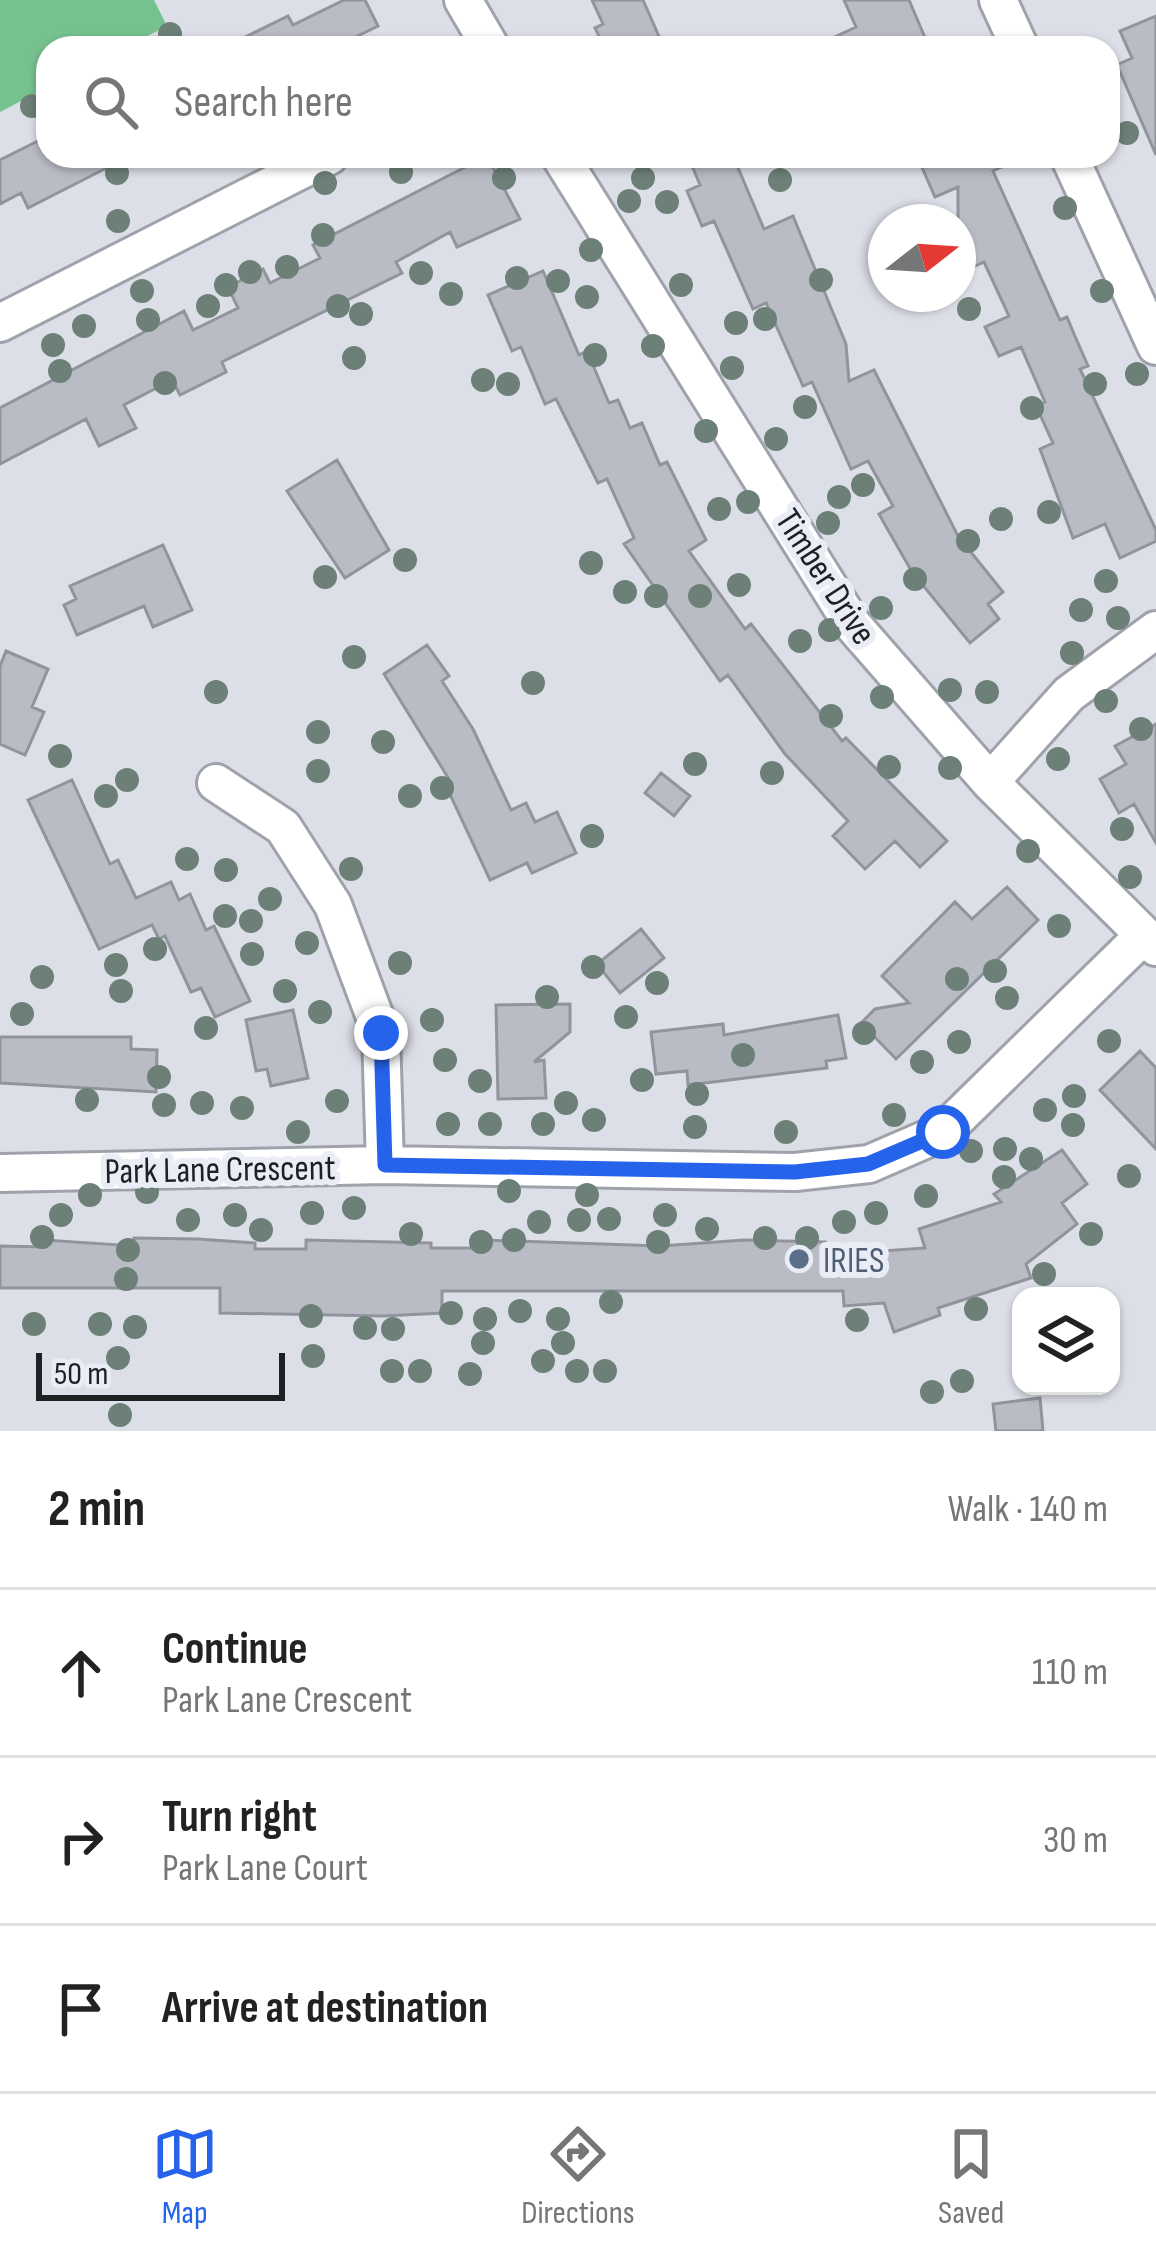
<!DOCTYPE html>
<html lang="en">
<head>
<meta charset="utf-8">
<style>
	:root { --surface:#fff; --page:#f2f2f2; --text:#222; --muted:#767676; --line:#e0e0e0; --accent:#2563eb }
	body { margin:0; font-family:"Sofia Sans Condensed",sans-serif; background:var(--page); color:var(--text) }
	.controls { position:absolute; right:36px; bottom:36px; display:grid; overflow:hidden; border-radius:24px; box-shadow:0 3px 9px #0004 }
	.controls button { width:108px; height:108px; display:grid; place-items:center; padding:0; border:0; border-bottom:3px solid var(--line); background:var(--surface); color:var(--text); font:60px sans-serif }
	.compass { position:absolute; left:868px; top:204px; width:108px; height:108px; border-radius:50%; background:var(--surface); box-shadow:0 3px 9px #0004; rotate:73deg }
	.scale { position:absolute; left:36px; bottom:30px; width:249px; box-sizing:border-box; padding-left:12px; border:6px solid #1f2024; border-top:0; font-size:33px; line-height:42px; white-space:nowrap; color:#1f2024; -webkit-text-stroke:9px #eaecf6; paint-order:stroke }
	.stop { position:absolute; width:36px; height:36px; margin:-27px; border:9px solid #2563eb; border-radius:50%; background:#fff }
	.stop.end { background:#2563eb; border-color:#fff; box-shadow:0 3px 12px #0008 }
	.list { margin:0; padding:0; list-style:none }
	h2 { display:flex; justify-content:space-between; align-items:center; height:156px; margin:0; padding:0 48px; font-size:51px }
	h2 small { font-size:39px; font-weight:400; color:var(--muted) }
	.list li { display:grid; grid-template-columns:78px 1fr auto; gap:36px; align-items:center; box-sizing:border-box; height:168px; padding:0 48px; border-top:3px solid var(--line) }
	.list b { display:block; font-size:45px; white-space:nowrap }
	.list p { margin:0; font-size:39px; white-space:nowrap; color:var(--muted) }
	.list em { font-size:39px; font-style:normal; color:var(--muted) }
	.icon { flex:none; width:66px; height:66px; fill:none; stroke:currentColor; stroke-width:2; stroke-linecap:round; stroke-linejoin:round }
	.map { position:relative; flex:none; width:1156px; height:1431px; overflow:hidden }
	.search { position:absolute; background:var(--surface); box-shadow:0 3px 9px #0004; left:36px; right:36px; top:36px; height:132px; display:flex; align-items:center; gap:30px; box-sizing:border-box; padding:0 42px; border-radius:36px; color:var(--muted); font-size:45px }
	.sheet { height:660px; background:var(--surface) }
	nav { display:flex; justify-content:space-around; align-items:center; box-sizing:border-box; height:168px; border-top:3px solid var(--line); background:var(--surface); font-size:33px; color:var(--muted) }
	nav a { display:grid; justify-items:center; gap:6px }
	nav .on { color:var(--accent) }
	.map>svg:first-child { display:block }
	.forest { fill:#76c28f }
	.building { fill:#babcc5; stroke:#92949d; stroke-width:3 }
	.lines { fill:none; stroke-linecap:round; stroke-linejoin:round }
	.minor-casing { stroke:#a0a2ab; stroke-width:42 }
	.minor { stroke:#fff; stroke-width:36 }
	.tree { fill:#6d8078 }
	.route { stroke:#2563eb; stroke-width:15 }
	.service-dot { fill:#5c6f8a; stroke:#eaecf6; stroke-width:4.5 }
	.labels { text-anchor:middle; stroke-width:12; stroke-linejoin:round; paint-order:stroke }
	.street-label { font-size:36px; fill:#1f2024; stroke:#eaecf6 }
	.service-label { font-size:36px; fill:#4e5e75; stroke:#eaecf6; text-anchor:start }
</style>
</head>
<body>
<div class="map">
<svg width="1156" height="1431" viewBox="0 0 1156 1431">
	<rect width="100%" height="100%" fill="#dddfe8"/>
	<!-- forest -->
	<path class="forest" d="M 0,0 L 154,0 L 167,26 L 124,48 L 48,48 L 48,87 L 0,112 Z"/>
	<!-- building -->
	<path class="building" d="M 344,0 L 365,0 L 378,26 L 333,48 L 223,48 L 288,16 L 293,25 Z
		M 592,0 L 643,0 L 664,48 L 605,48 L 595,28 L 603,24 Z
		M 844,0 L 909,0 L 926,40 L 907,48 L 811,48 L 856,27 Z
		M 1156,16 L 1156,155 L 1117,65 L 1132,58 L 1120,31 Z
		M 40,140 L 48,156 L 130,156 L 28,208 L 21,193 L 0,204 L 0,160 Z
		M 487,156 L 520,219 L 457,247 L 450,232 L 396,262 L 402,273 L 222,362 L 226,372 L 180,395 L 172,380 L 124,405 L 136,428 L 99,446 L 86,419 L 0,464 L 0,408 L 184,311 L 193,330 L 238,308 L 228,287 L 263,269 L 270,283 L 320,258 L 313,245 Z
		M 688,156 L 733,156 L 764,229 L 793,216 L 846,344 L 849,381 L 874,370 L 958,536 L 1003,592 L 988,604 L 999,619 L 970,643 L 912,572 L 888,530 L 879,514 L 893,506 L 868,461 L 851,469 L 812,382 L 803,386 L 766,303 L 753,309 L 714,221 L 702,226 L 687,191 L 700,185 Z
		M 917,156 L 1026,156 L 993,171 L 1060,320 L 1067,317 L 1074,334 L 1088,366 L 1080,369 L 1156,530 L 1156,541 L 1120,558 L 1105,524 L 1073,538 L 1040,449 L 1053,443 L 1036,406 L 1045,402 L 1021,347 L 999,356 L 985,327 L 1009,316 L 984,262 L 958,274 L 958,187 L 935,197 Z
		M 543,271 L 579,355 L 587,351 L 609,403 L 618,400 L 630,428 L 642,423 L 660,465 L 667,462 L 706,540 L 689,551 L 745,629 L 751,624 L 842,741 L 846,738 L 947,841 L 920,867 L 895,841 L 865,869 L 833,836 L 848,821 L 785,754 L 728,675 L 720,681 L 624,544 L 634,538 L 607,479 L 598,483 L 556,399 L 545,404 L 521,347 L 512,351 L 488,295 Z
		M 337,460 L 389,550 L 345,578 L 287,491 Z
		M 163,545 L 192,610 L 153,627 L 144,606 L 77,635 L 64,605 L 76,599 L 70,586 Z
		M 427,645 L 449,676 L 442,681 L 473,729 L 511,810 L 526,803 L 535,822 L 557,812 L 576,853 L 532,873 L 527,863 L 490,880 L 446,786 L 452,784 L 384,674 Z
		M 6,651 L 48,669 L 32,707 L 44,712 L 25,755 L 0,744 L 0,666 Z
		M 1156,724 L 1156,843 L 1134,804 L 1119,813 L 1100,779 L 1126,764 L 1115,746 Z
		M 661,773 L 690,796 L 674,816 L 645,793 Z
		M 72,780 L 110,864 L 118,860 L 136,898 L 171,882 L 179,900 L 190,894 L 206,930 L 214,926 L 250,1001 L 215,1017 L 201,988 L 191,992 L 165,936 L 159,939 L 152,925 L 99,949 L 28,800 Z
		M 1007,887 L 1038,920 L 896,1059 L 861,1023 L 875,1009 L 909,1003 L 882,976 L 955,902 L 972,919 Z
		M 641,929 L 664,958 L 620,993 L 597,964 Z
		M 570,1004 L 570,1032 L 534,1062 L 544,1060 L 546,1098 L 498,1099 L 496,1005 Z
		M 293,1010 L 308,1078 L 271,1086 L 267,1069 L 256,1071 L 246,1020 Z
		M 838,1015 L 846,1058 L 826,1061 L 827,1068 L 688,1085 L 687,1071 L 656,1074 L 651,1032 L 723,1024 L 724,1035 Z
		M 0,1037 L 131,1037 L 131,1049 L 157,1050 L 156,1092 L 0,1083 Z
		M 1140,1051 L 1156,1068 L 1156,1149 L 1100,1090 Z
		M 1062,1150 L 1087,1184 L 1062,1203 L 1077,1224 L 1026,1264 L 1031,1278 L 938,1308 L 940,1315 L 894,1332 L 884,1303 L 844,1306 L 843,1291 L 442,1291 L 442,1313 L 384,1316 L 220,1313 L 220,1288 L 0,1288 L 0,1246 L 45,1247 L 45,1240 L 134,1246 L 134,1238 L 198,1239 L 255,1243 L 255,1249 L 306,1249 L 306,1240 L 431,1243 L 431,1248 L 484,1248 L 484,1240 L 661,1246 L 744,1240 L 825,1242 L 825,1255 L 925,1248 L 919,1229 L 1001,1202 L 994,1194 Z
		M 1040,1398 L 1043,1431 L 996,1431 L 993,1404 Z"/>
	<g class="lines">
		<defs>
			<path id="minor" d="M 463,0 L 491,48
				M 998,0 L 1020,48
				M 560,156 L 852,624 L 990,782 L 1156,947
				M 1069,156 L 1156,346
				M 0,323 L 329,156
				M 990,782 L 1069,694 L 1156,630
				M 216,783 L 283,827 L 333,905 L 381,1033 L 385,1165
				M 0,1173 L 385,1165 L 795,1172 L 869,1164 L 943,1132 L 1144,935"/>
		</defs>
		<!-- minor casing -->
		<use href="#minor" class="minor-casing"/>
		<!-- minor -->
		<use href="#minor" class="minor"/>
	</g>
	<!-- trees -->
	<g class="tree">
		<circle cx="170" cy="34" r="12"/>
		<circle cx="32" cy="106" r="12"/>
		<circle cx="1127" cy="133" r="12"/>
		<circle cx="401" cy="172" r="12"/>
		<circle cx="117" cy="173" r="12"/>
		<circle cx="504" cy="178" r="12"/>
		<circle cx="643" cy="178" r="12"/>
		<circle cx="780" cy="180" r="12"/>
		<circle cx="325" cy="183" r="12"/>
		<circle cx="629" cy="201" r="12"/>
		<circle cx="667" cy="202" r="12"/>
		<circle cx="1065" cy="208" r="12"/>
		<circle cx="118" cy="221" r="12"/>
		<circle cx="323" cy="235" r="12"/>
		<circle cx="591" cy="250" r="12"/>
		<circle cx="287" cy="267" r="12"/>
		<circle cx="250" cy="272" r="12"/>
		<circle cx="421" cy="273" r="12"/>
		<circle cx="517" cy="278" r="12"/>
		<circle cx="821" cy="280" r="12"/>
		<circle cx="558" cy="281" r="12"/>
		<circle cx="226" cy="285" r="12"/>
		<circle cx="681" cy="285" r="12"/>
		<circle cx="142" cy="291" r="12"/>
		<circle cx="1102" cy="291" r="12"/>
		<circle cx="451" cy="294" r="12"/>
		<circle cx="587" cy="297" r="12"/>
		<circle cx="208" cy="306" r="12"/>
		<circle cx="338" cy="306" r="12"/>
		<circle cx="969" cy="309" r="12"/>
		<circle cx="361" cy="314" r="12"/>
		<circle cx="765" cy="319" r="12"/>
		<circle cx="148" cy="320" r="12"/>
		<circle cx="736" cy="323" r="12"/>
		<circle cx="84" cy="326" r="12"/>
		<circle cx="53" cy="345" r="12"/>
		<circle cx="653" cy="346" r="12"/>
		<circle cx="595" cy="355" r="12"/>
		<circle cx="354" cy="358" r="12"/>
		<circle cx="732" cy="368" r="12"/>
		<circle cx="60" cy="371" r="12"/>
		<circle cx="1137" cy="374" r="12"/>
		<circle cx="483" cy="380" r="12"/>
		<circle cx="165" cy="383" r="12"/>
		<circle cx="508" cy="384" r="12"/>
		<circle cx="1095" cy="384" r="12"/>
		<circle cx="805" cy="407" r="12"/>
		<circle cx="1032" cy="408" r="12"/>
		<circle cx="706" cy="431" r="12"/>
		<circle cx="776" cy="439" r="12"/>
		<circle cx="863" cy="485" r="12"/>
		<circle cx="839" cy="497" r="12"/>
		<circle cx="748" cy="502" r="12"/>
		<circle cx="719" cy="509" r="12"/>
		<circle cx="1049" cy="512" r="12"/>
		<circle cx="1001" cy="519" r="12"/>
		<circle cx="828" cy="523" r="12"/>
		<circle cx="968" cy="541" r="12"/>
		<circle cx="405" cy="560" r="12"/>
		<circle cx="591" cy="563" r="12"/>
		<circle cx="325" cy="577" r="12"/>
		<circle cx="915" cy="579" r="12"/>
		<circle cx="1106" cy="581" r="12"/>
		<circle cx="739" cy="585" r="12"/>
		<circle cx="625" cy="592" r="12"/>
		<circle cx="656" cy="596" r="12"/>
		<circle cx="700" cy="596" r="12"/>
		<circle cx="881" cy="608" r="12"/>
		<circle cx="1081" cy="610" r="12"/>
		<circle cx="1118" cy="618" r="12"/>
		<circle cx="830" cy="630" r="12"/>
		<circle cx="800" cy="641" r="12"/>
		<circle cx="1072" cy="653" r="12"/>
		<circle cx="354" cy="657" r="12"/>
		<circle cx="533" cy="683" r="12"/>
		<circle cx="950" cy="690" r="12"/>
		<circle cx="216" cy="692" r="12"/>
		<circle cx="987" cy="692" r="12"/>
		<circle cx="882" cy="697" r="12"/>
		<circle cx="1106" cy="701" r="12"/>
		<circle cx="831" cy="716" r="12"/>
		<circle cx="1141" cy="729" r="12"/>
		<circle cx="318" cy="732" r="12"/>
		<circle cx="383" cy="742" r="12"/>
		<circle cx="60" cy="756" r="12"/>
		<circle cx="1058" cy="759" r="12"/>
		<circle cx="695" cy="764" r="12"/>
		<circle cx="889" cy="767" r="12"/>
		<circle cx="950" cy="768" r="12"/>
		<circle cx="318" cy="771" r="12"/>
		<circle cx="772" cy="773" r="12"/>
		<circle cx="127" cy="780" r="12"/>
		<circle cx="442" cy="788" r="12"/>
		<circle cx="106" cy="796" r="12"/>
		<circle cx="410" cy="796" r="12"/>
		<circle cx="1122" cy="829" r="12"/>
		<circle cx="592" cy="836" r="12"/>
		<circle cx="1028" cy="851" r="12"/>
		<circle cx="187" cy="859" r="12"/>
		<circle cx="351" cy="869" r="12"/>
		<circle cx="226" cy="870" r="12"/>
		<circle cx="1130" cy="877" r="12"/>
		<circle cx="270" cy="899" r="12"/>
		<circle cx="225" cy="916" r="12"/>
		<circle cx="251" cy="921" r="12"/>
		<circle cx="1059" cy="926" r="12"/>
		<circle cx="307" cy="943" r="12"/>
		<circle cx="155" cy="949" r="12"/>
		<circle cx="252" cy="954" r="12"/>
		<circle cx="400" cy="963" r="12"/>
		<circle cx="116" cy="965" r="12"/>
		<circle cx="593" cy="967" r="12"/>
		<circle cx="995" cy="971" r="12"/>
		<circle cx="42" cy="977" r="12"/>
		<circle cx="957" cy="979" r="12"/>
		<circle cx="657" cy="983" r="12"/>
		<circle cx="121" cy="991" r="12"/>
		<circle cx="285" cy="991" r="12"/>
		<circle cx="547" cy="997" r="12"/>
		<circle cx="1007" cy="998" r="12"/>
		<circle cx="320" cy="1012" r="12"/>
		<circle cx="22" cy="1014" r="12"/>
		<circle cx="626" cy="1017" r="12"/>
		<circle cx="432" cy="1020" r="12"/>
		<circle cx="206" cy="1028" r="12"/>
		<circle cx="864" cy="1033" r="12"/>
		<circle cx="1109" cy="1041" r="12"/>
		<circle cx="959" cy="1042" r="12"/>
		<circle cx="743" cy="1055" r="12"/>
		<circle cx="445" cy="1060" r="12"/>
		<circle cx="922" cy="1062" r="12"/>
		<circle cx="159" cy="1077" r="12"/>
		<circle cx="642" cy="1080" r="12"/>
		<circle cx="480" cy="1081" r="12"/>
		<circle cx="697" cy="1094" r="12"/>
		<circle cx="1074" cy="1096" r="12"/>
		<circle cx="87" cy="1100" r="12"/>
		<circle cx="337" cy="1101" r="12"/>
		<circle cx="202" cy="1103" r="12"/>
		<circle cx="566" cy="1103" r="12"/>
		<circle cx="164" cy="1105" r="12"/>
		<circle cx="242" cy="1108" r="12"/>
		<circle cx="1045" cy="1110" r="12"/>
		<circle cx="894" cy="1115" r="12"/>
		<circle cx="594" cy="1120" r="12"/>
		<circle cx="448" cy="1124" r="12"/>
		<circle cx="490" cy="1124" r="12"/>
		<circle cx="543" cy="1124" r="12"/>
		<circle cx="1073" cy="1125" r="12"/>
		<circle cx="695" cy="1127" r="12"/>
		<circle cx="298" cy="1132" r="12"/>
		<circle cx="786" cy="1132" r="12"/>
		<circle cx="1005" cy="1149" r="12"/>
		<circle cx="971" cy="1151" r="12"/>
		<circle cx="1031" cy="1159" r="12"/>
		<circle cx="1129" cy="1176" r="12"/>
		<circle cx="1004" cy="1177" r="12"/>
		<circle cx="509" cy="1191" r="12"/>
		<circle cx="147" cy="1192" r="12"/>
		<circle cx="90" cy="1195" r="12"/>
		<circle cx="587" cy="1195" r="12"/>
		<circle cx="926" cy="1196" r="12"/>
		<circle cx="354" cy="1208" r="12"/>
		<circle cx="312" cy="1213" r="12"/>
		<circle cx="876" cy="1213" r="12"/>
		<circle cx="61" cy="1215" r="12"/>
		<circle cx="235" cy="1215" r="12"/>
		<circle cx="665" cy="1215" r="12"/>
		<circle cx="609" cy="1219" r="12"/>
		<circle cx="188" cy="1220" r="12"/>
		<circle cx="579" cy="1220" r="12"/>
		<circle cx="539" cy="1222" r="12"/>
		<circle cx="844" cy="1222" r="12"/>
		<circle cx="707" cy="1229" r="12"/>
		<circle cx="261" cy="1230" r="12"/>
		<circle cx="411" cy="1234" r="12"/>
		<circle cx="1091" cy="1234" r="12"/>
		<circle cx="42" cy="1237" r="12"/>
		<circle cx="765" cy="1238" r="12"/>
		<circle cx="807" cy="1238" r="12"/>
		<circle cx="514" cy="1240" r="12"/>
		<circle cx="481" cy="1242" r="12"/>
		<circle cx="658" cy="1242" r="12"/>
		<circle cx="128" cy="1250" r="12"/>
		<circle cx="1044" cy="1274" r="12"/>
		<circle cx="126" cy="1279" r="12"/>
		<circle cx="611" cy="1302" r="12"/>
		<circle cx="976" cy="1309" r="12"/>
		<circle cx="520" cy="1311" r="12"/>
		<circle cx="451" cy="1313" r="12"/>
		<circle cx="311" cy="1316" r="12"/>
		<circle cx="485" cy="1319" r="12"/>
		<circle cx="558" cy="1319" r="12"/>
		<circle cx="857" cy="1320" r="12"/>
		<circle cx="34" cy="1324" r="12"/>
		<circle cx="100" cy="1324" r="12"/>
		<circle cx="135" cy="1327" r="12"/>
		<circle cx="365" cy="1328" r="12"/>
		<circle cx="393" cy="1329" r="12"/>
		<circle cx="483" cy="1343" r="12"/>
		<circle cx="563" cy="1343" r="12"/>
		<circle cx="313" cy="1356" r="12"/>
		<circle cx="118" cy="1358" r="12"/>
		<circle cx="543" cy="1361" r="12"/>
		<circle cx="392" cy="1371" r="12"/>
		<circle cx="420" cy="1371" r="12"/>
		<circle cx="577" cy="1371" r="12"/>
		<circle cx="605" cy="1371" r="12"/>
		<circle cx="470" cy="1374" r="12"/>
		<circle cx="962" cy="1381" r="12"/>
		<circle cx="932" cy="1392" r="12"/>
		<circle cx="120" cy="1415" r="12"/>
	</g>
	<g class="lines">
		<!-- route -->
		<path class="route" d="M 381,1033 L 385,1165 L 795,1172 L 868,1164 L 943,1132"/>
	</g>
	<!-- markers -->
	<circle class="service-dot" cx="799" cy="1259" r="12"/>
	<g class="labels">
		<!-- street labels -->
		<g class="street-label">
			<text transform="translate(827 576) rotate(57)" y="13">Timber Drive</text>
			<text transform="translate(220 1168) rotate(-1)" y="13">Park Lane Crescent</text>
		</g>
		<!-- service labels -->
		<g class="service-label">
			<text x="823" y="1272">IRIES</text>
		</g>
	</g>
</svg>
<div class="controls">
<button><svg class="icon" aria-label="layers" viewBox="0 0 24 24"><path d="M12 4l9 5-9 5-9-5zM3 14l9 5 9-5"/></svg></button>
</div>
<svg class="compass" viewBox="-18 -18 36 36"><path d="M0-13l5 13h-10z" fill="#e53935"/><path d="M0 13l5-13h-10z" fill="#767676"/></svg>
<div class="scale">50 m</div>
<div class="stop" style="left:943px;top:1132px"></div>
<div class="stop end" style="left:381px;top:1033px"></div>
<div class="search"><svg class="icon" aria-label="search" viewBox="0 0 24 24"><circle cx="10" cy="10" r="6"/><path d="M15 15l6 6"/></svg>Search here</div>
</div>
<section class="sheet">
<h2>2 min<small>Walk · 140 m</small></h2>
<ul class="list">
<li><svg class="icon" aria-label="ahead" viewBox="0 0 24 24"><path d="M12 20V5M6 11l6-6 6 6"/></svg><div><b>Continue</b><p>Park Lane Crescent</p></div><em>110 m</em></li>
<li><svg class="icon" aria-label="right" viewBox="0 0 24 24"><path d="M7 20v-9h11M14 6l5 5-5 5"/></svg><div><b>Turn right</b><p>Park Lane Court</p></div><em>30 m</em></li>
<li><svg class="icon" aria-label="arrive" viewBox="0 0 24 24"><path d="M6 21V4h12l-3 4 3 4H6"/></svg><div><b>Arrive at destination</b></div></li>
</ul>
</section>
<nav>
<a class="on"><svg class="icon" aria-label="map" viewBox="0 0 24 24"><path d="M3 6l6-2 6 2 6-2v14l-6 2-6-2-6 2zM9 4v14M15 6v14"/></svg>Map</a>
<a><svg class="icon" aria-label="directions" viewBox="0 0 24 24"><path d="M12 3l9 9-9 9-9-9zM9 14v-3h6M13 9l2 2-2 2"/></svg>Directions</a>
<a><svg class="icon" aria-label="saved" viewBox="0 0 24 24"><path d="M7 4h10v16l-5-4-5 4z"/></svg>Saved</a>
</nav>
</body>
</html>
